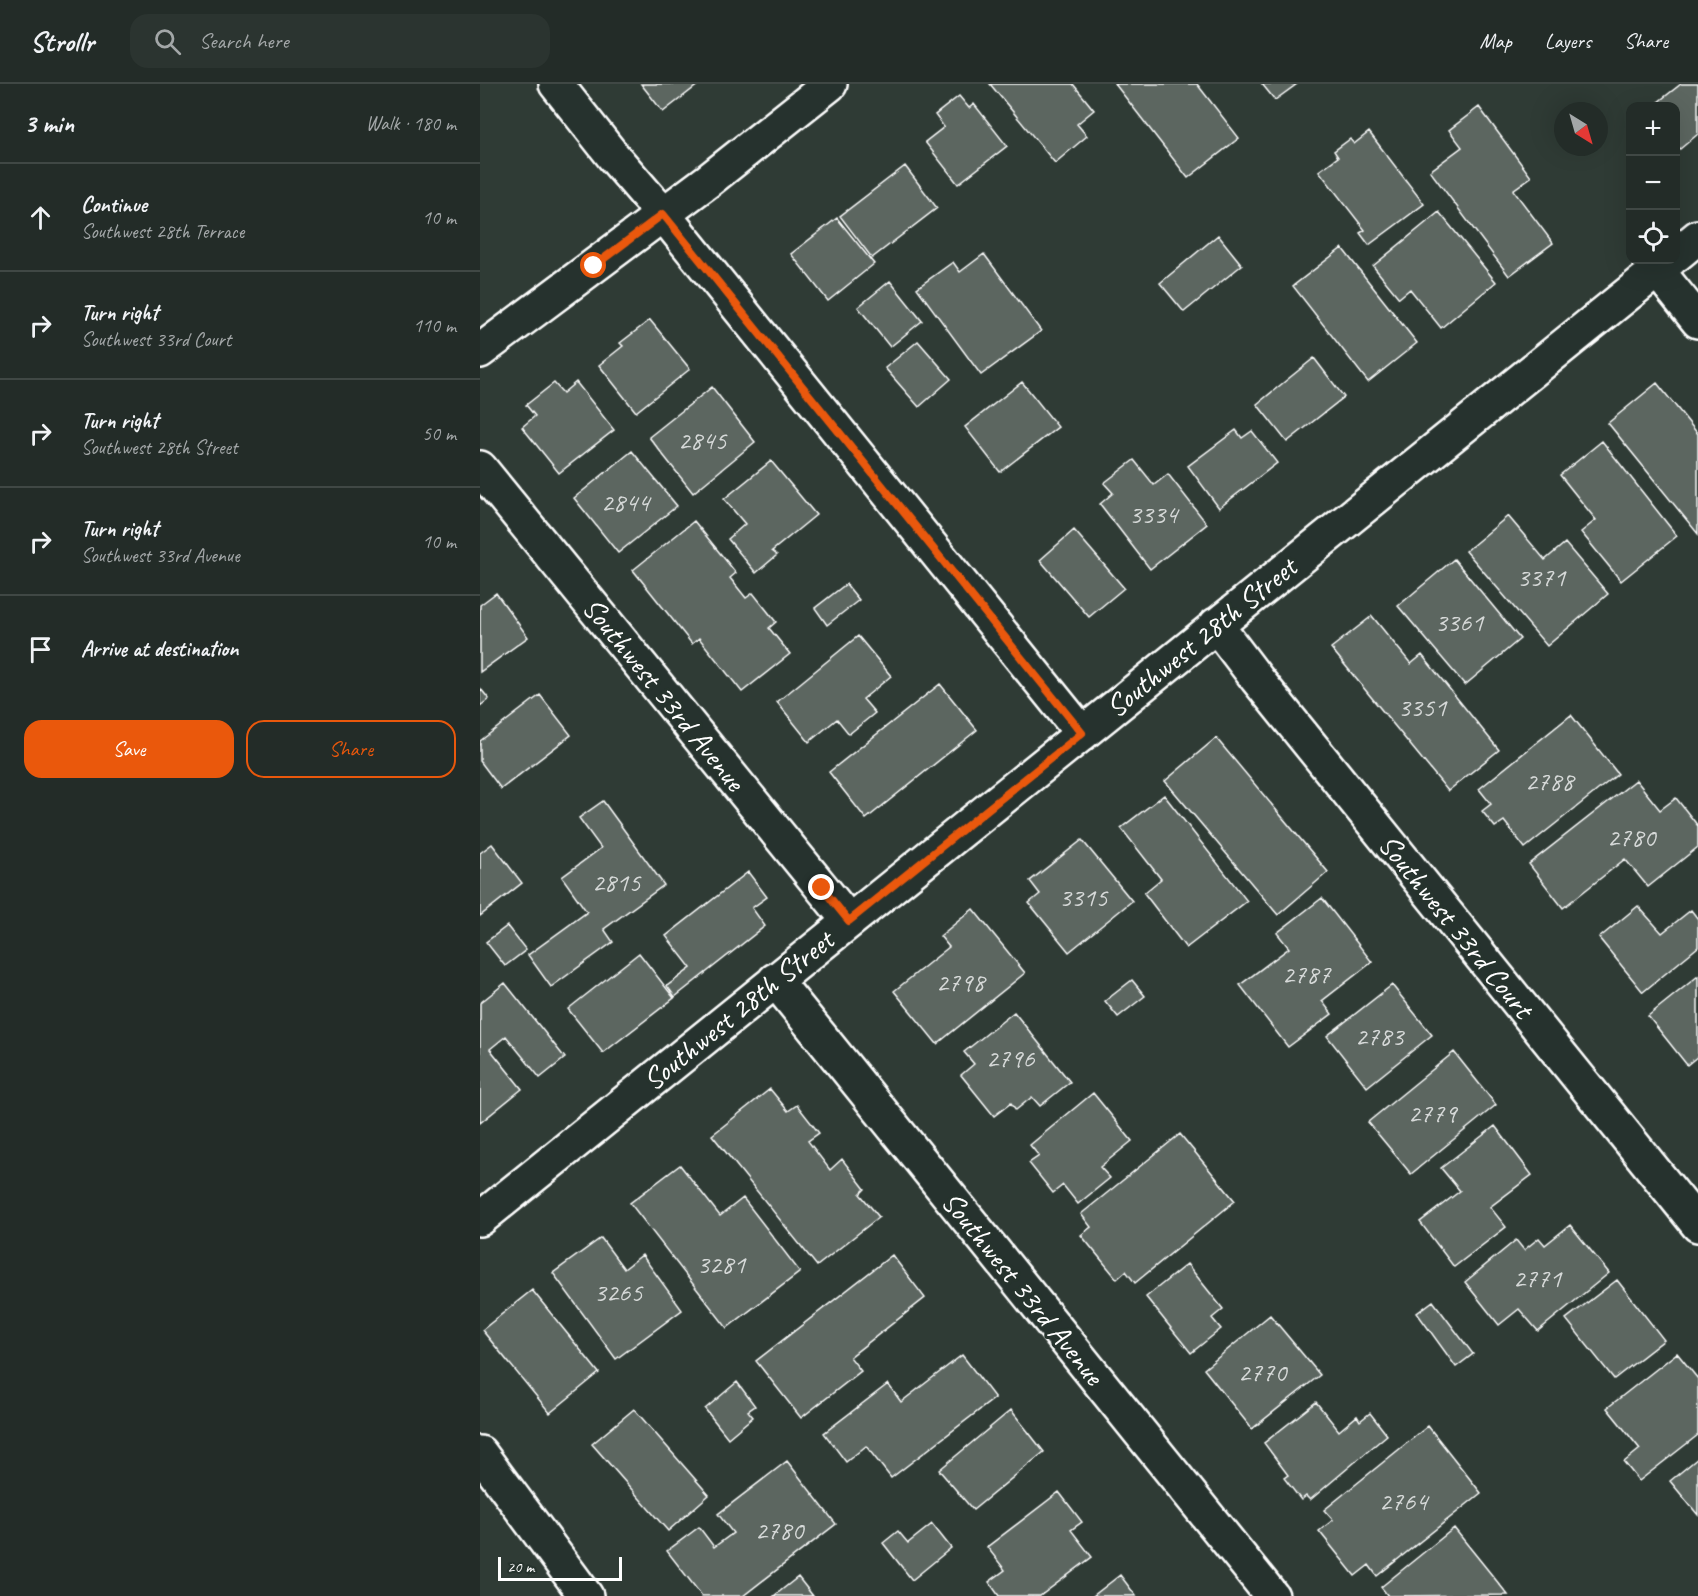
<!DOCTYPE html>
<html lang="en">
<head>
<meta charset="utf-8">
<style>
	:root { --surface:#232c28; --page:#2b3430; --text:#f1f3f6; --muted:#a3a7a8; --line:#404845; --accent:#ea580c }
	body { margin:0; font-family:Caveat,sans-serif; background:var(--page); color:var(--text) }
	.controls { position:absolute; right:18px; top:18px; display:grid; overflow:hidden; border-radius:12px; box-shadow:0 6px 24px #0002 }
	.controls button { width:54px; height:54px; display:grid; place-items:center; padding:0; border:0; border-bottom:2px solid var(--line); background:var(--surface); color:var(--text); font:30px sans-serif }
	.compass { position:absolute; left:1074px; top:18px; width:54px; height:54px; border-radius:50%; background:var(--surface); box-shadow:0 6px 24px #0002; rotate:143deg }
	.scale { position:absolute; left:18px; bottom:15px; width:124px; box-sizing:border-box; padding-left:6px; border:3px solid #fff; border-top:0; font-size:16px; line-height:21px; white-space:nowrap; color:#fff; -webkit-text-stroke:4px #26332d; paint-order:stroke }
	.stop { position:absolute; width:18px; height:18px; margin:-14px; border:4px solid #ea580c; border-radius:50%; background:#fff }
	.stop.end { background:#ea580c; border-color:#fff; box-shadow:0 2px 6px #0008 }
	.list { margin:0; padding:0; list-style:none }
	h2 { display:flex; justify-content:space-between; align-items:center; height:78px; margin:0; padding:0 24px; font-size:26px }
	h2 small { font-size:20px; font-weight:400; color:var(--muted) }
	.list li { display:grid; grid-template-columns:39px 1fr auto; gap:18px; align-items:center; box-sizing:border-box; height:108px; padding:0 24px; border-top:2px solid var(--line) }
	.list b { display:block; font-size:22px; white-space:nowrap }
	.list p { margin:0; font-size:20px; white-space:nowrap; color:var(--muted) }
	.list em { font-size:20px; font-style:normal; color:var(--muted) }
	.actions { display:flex; gap:12px; padding:18px 24px }
	.actions a { flex:1; padding:14px 0; border:2px solid var(--accent); border-radius:18px; text-align:center; font-size:21px; color:var(--accent) }
	.actions .main { background:var(--accent); color:#fff }
	.icon { flex:none; width:33px; height:33px; fill:none; stroke:currentColor; stroke-width:2; stroke-linecap:round; stroke-linejoin:round }
	.map { position:relative; flex:none; width:1218px; height:1512px; overflow:hidden }
	header { display:flex; align-items:center; gap:36px; box-sizing:border-box; height:84px; padding:0 30px; background:var(--surface); border-bottom:2px solid var(--line) }
	header strong { font-size:28px }
	nav { display:flex; gap:33px; margin-inline-start:auto; font-size:21px }
	.search { width:420px; height:54px; background:var(--page); display:flex; align-items:center; gap:15px; box-sizing:border-box; padding:0 21px; border-radius:18px; color:var(--muted); font-size:22px }
	main { display:flex }
	aside { flex:1; background:var(--surface) }
	.map>svg:first-child { display:block }
	.building { fill:#5b6661; stroke:#fff; stroke-width:1.5 }
	.lines { fill:none; stroke-linecap:round; stroke-linejoin:round }
	.minor-casing { stroke:#fff; stroke-width:38 }
	.minor { stroke:#26332d; stroke-width:33 }
	.route { stroke:#ea580c; stroke-width:8 }
	.labels { text-anchor:middle; stroke-width:6; stroke-linejoin:round; paint-order:stroke }
	.number-label { font-size:27px; fill:#d6d9d8 }
	.street-label { font-size:30px; fill:#fff; stroke:#26332d }
</style>
</head>
<body>
<header>
<strong>Strollr</strong>
<div class="search"><svg class="icon" aria-label="search" viewBox="0 0 24 24"><circle cx="10" cy="10" r="6"/><path d="M15 15l6 6"/></svg>Search here</div>
<nav><a>Map</a><a>Layers</a><a>Share</a></nav>
</header>
<main>
<aside>
<h2>3 min<small>Walk · 180 m</small></h2>
<ul class="list">
<li><svg class="icon" aria-label="ahead" viewBox="0 0 24 24"><path d="M12 20V5M6 11l6-6 6 6"/></svg><div><b>Continue</b><p>Southwest 28th Terrace</p></div><em>10 m</em></li>
<li><svg class="icon" aria-label="right" viewBox="0 0 24 24"><path d="M7 20v-9h11M14 6l5 5-5 5"/></svg><div><b>Turn right</b><p>Southwest 33rd Court</p></div><em>110 m</em></li>
<li><svg class="icon" aria-label="right" viewBox="0 0 24 24"><path d="M7 20v-9h11M14 6l5 5-5 5"/></svg><div><b>Turn right</b><p>Southwest 28th Street</p></div><em>50 m</em></li>
<li><svg class="icon" aria-label="right" viewBox="0 0 24 24"><path d="M7 20v-9h11M14 6l5 5-5 5"/></svg><div><b>Turn right</b><p>Southwest 33rd Avenue</p></div><em>10 m</em></li>
<li><svg class="icon" aria-label="arrive" viewBox="0 0 24 24"><path d="M6 21V4h12l-3 4 3 4H6"/></svg><div><b>Arrive at destination</b></div></li>
</ul>
<div class="actions"><a class="main">Save</a><a>Share</a></div>
</aside>
<div class="map">
<svg width="1218" height="1512" viewBox="0 0 1218 1512">
	<rect width="100%" height="100%" fill="#2f3b35"/>
	<filter id="ink" filterUnits="userSpaceOnUse"><feTurbulence type="fractalNoise" baseFrequency=".0167" numOctaves="2"/><feDisplacementMap in="SourceGraphic" scale="12" xChannelSelector="R" yChannelSelector="G"/><feConvolveMatrix kernelMatrix="1 2 1 2 8 2 1 2 1" color-interpolation-filters="sRGB"/></filter>
	<g filter="url(#ink)">
		<!-- building -->
		<path class="building" d="M 161,0 L 219,0 L 183,28 Z
			M 510,0 L 593,0 L 614,26 L 597,40 L 607,52 L 575,79 Z
			M 635,0 L 717,0 L 759,54 L 708,94 Z
			M 782,0 L 817,0 L 795,16 Z
			M 1201,0 L 1218,0 L 1218,50 L 1200,65 L 1196,60 L 1196,22 L 1173,22 Z
			M 479,12 L 489,24 L 494,20 L 527,62 L 478,100 L 445,58 L 464,43 L 455,31 Z
			M 999,23 L 1051,93 L 1033,106 L 1073,159 L 1029,192 L 950,87 L 982,63 L 969,46 Z
			M 889,48 L 944,120 L 889,161 L 880,149 L 885,146 L 839,87 L 858,73 L 854,67 L 870,55 L 874,60 Z
			M 425,82 L 457,124 L 392,174 L 360,132 Z
			M 959,128 L 1016,198 L 961,244 L 930,205 L 919,214 L 893,182 Z
			M 357,134 L 394,180 L 348,217 L 311,170 Z
			M 738,151 L 762,181 L 704,228 L 680,199 Z
			M 862,164 L 937,259 L 888,298 L 813,202 Z
			M 504,170 L 561,247 L 501,291 L 437,204 L 473,178 L 480,188 Z
			M 410,197 L 442,237 L 410,263 L 378,223 Z
			M 170,236 L 210,285 L 156,328 L 119,281 L 143,262 L 140,259 Z
			M 438,257 L 471,295 L 439,323 L 405,284 Z
			M 834,274 L 864,313 L 807,358 L 777,320 Z
			M 96,298 L 134,346 L 79,389 L 42,343 L 55,332 L 46,321 L 74,299 L 83,309 Z
			M 542,298 L 578,343 L 520,388 L 485,343 Z
			M 1177,299 L 1218,350 L 1218,450 L 1128,339 Z
			M 232,303 L 275,358 L 213,409 L 169,353 Z
			M 756,346 L 762,354 L 772,347 L 797,379 L 739,424 L 708,382 Z
			M 1122,357 L 1197,452 L 1141,497 L 1101,448 L 1116,436 L 1080,391 Z
			M 152,367 L 197,422 L 138,469 L 94,414 Z
			M 654,376 L 674,401 L 688,390 L 727,440 L 670,485 L 620,420 L 633,409 L 624,399 Z
			M 291,377 L 336,431 L 292,467 L 297,471 L 276,489 L 248,455 L 265,440 L 244,415 Z
			M 1028,432 L 1065,476 L 1085,459 L 1128,510 L 1067,562 L 986,467 Z
			M 214,437 L 256,489 L 250,494 L 266,514 L 273,509 L 296,538 L 289,544 L 310,570 L 262,608 L 219,554 L 212,560 L 153,486 Z
			M 594,446 L 644,504 L 609,533 L 560,476 Z
			M 974,475 L 1040,555 L 985,601 L 918,522 Z
			M 366,500 L 379,516 L 347,541 L 335,524 Z
			M 16,509 L 48,553 L 0,588 L 0,521 Z
			M 892,532 L 931,580 L 942,571 L 1019,666 L 968,707 L 851,564 Z
			M 378,552 L 411,592 L 383,615 L 395,629 L 369,650 L 357,635 L 329,658 L 297,618 Z
			M 460,600 L 497,646 L 386,735 L 349,688 Z
			M 0,604 L 9,615 L 0,622 Z
			M 60,611 L 91,651 L 21,705 L 0,677 L 0,657 Z
			M 1091,631 L 1138,690 L 1045,764 L 1024,737 L 1015,743 L 1002,727 L 1011,720 L 999,705 Z
			M 736,654 L 848,788 L 798,831 L 685,697 Z
			M 1156,696 L 1180,726 L 1196,714 L 1218,742 L 1218,763 L 1168,803 L 1145,775 L 1083,824 L 1049,780 Z
			M 684,711 L 767,817 L 706,864 L 664,809 L 681,795 L 641,744 Z
			M 123,717 L 184,801 L 124,845 L 133,858 L 71,903 L 48,871 L 107,828 L 82,793 L 121,764 L 99,734 Z
			M 602,756 L 652,817 L 589,868 L 549,819 L 560,810 L 550,797 Z
			M 12,760 L 42,799 L 0,832 L 0,769 Z
			M 268,788 L 287,813 L 272,824 L 285,842 L 195,913 L 187,902 L 211,884 L 186,852 Z
			M 842,814 L 892,878 L 842,917 L 852,930 L 808,963 L 760,901 L 809,864 L 797,849 Z
			M 1158,822 L 1182,849 L 1211,826 L 1218,835 L 1218,863 L 1163,908 L 1119,854 Z
			M 493,825 L 545,889 L 457,960 L 414,907 L 469,863 L 460,852 Z
			M 27,842 L 46,866 L 25,882 L 6,858 Z
			M 159,869 L 194,914 L 123,969 L 88,925 Z
			M 1218,892 L 1218,972 L 1207,981 L 1168,932 Z
			M 652,896 L 665,912 L 638,933 L 625,917 Z
			M 25,899 L 85,974 L 60,994 L 26,952 L 10,965 L 42,1005 L 0,1039 L 0,919 Z
			M 912,901 L 952,951 L 887,1003 L 847,952 Z
			M 534,928 L 590,998 L 560,1022 L 552,1013 L 536,1026 L 531,1019 L 514,1032 L 481,991 L 494,980 L 484,968 Z
			M 974,968 L 1016,1021 L 931,1090 L 888,1038 Z
			M 290,1005 L 308,1027 L 317,1021 L 339,1049 L 328,1057 L 350,1086 L 362,1075 L 385,1105 L 380,1110 L 399,1133 L 337,1182 L 232,1051 Z
			M 613,1009 L 652,1057 L 620,1083 L 630,1094 L 598,1120 L 583,1101 L 573,1109 L 549,1079 L 559,1072 L 550,1061 Z
			M 1015,1042 L 1052,1091 L 1010,1123 L 1026,1143 L 974,1183 L 940,1138 L 980,1107 L 961,1084 Z
			M 700,1050 L 755,1117 L 655,1199 L 646,1187 L 637,1195 L 601,1151 L 611,1143 L 601,1130 Z
			M 200,1081 L 240,1132 L 263,1114 L 320,1188 L 247,1244 L 150,1119 Z
			M 1090,1141 L 1129,1189 L 1058,1247 L 1039,1225 L 1019,1241 L 985,1198 L 1036,1156 L 1044,1166 L 1059,1154 L 1065,1161 Z
			M 121,1154 L 144,1185 L 162,1171 L 202,1226 L 136,1275 L 73,1189 Z
			M 412,1171 L 445,1214 L 370,1273 L 381,1287 L 321,1334 L 276,1277 Z
			M 707,1180 L 743,1225 L 732,1234 L 741,1245 L 711,1269 L 666,1213 Z
			M 1137,1196 L 1184,1256 L 1134,1295 L 1086,1235 Z
			M 52,1206 L 119,1289 L 70,1329 L 2,1246 Z
			M 953,1217 L 993,1270 L 976,1283 L 937,1229 Z
			M 790,1231 L 840,1291 L 772,1345 L 724,1285 Z
			M 1197,1269 L 1218,1295 L 1218,1351 L 1159,1397 L 1144,1378 L 1160,1365 L 1127,1324 Z
			M 482,1271 L 515,1314 L 411,1394 L 386,1362 L 366,1378 L 344,1349 L 408,1300 L 421,1318 Z
			M 257,1298 L 275,1322 L 268,1327 L 273,1333 L 248,1354 L 225,1325 Z
			M 836,1318 L 859,1347 L 877,1332 L 880,1337 L 890,1329 L 907,1351 L 830,1416 L 826,1412 L 821,1416 L 804,1394 L 808,1391 L 784,1359 Z
			M 154,1325 L 229,1411 L 188,1447 L 112,1360 Z
			M 531,1326 L 564,1368 L 493,1426 L 459,1386 Z
			M 948,1342 L 1001,1409 L 897,1492 L 889,1481 L 875,1492 L 839,1447 L 853,1436 L 844,1426 Z
			M 1218,1374 L 1218,1431 L 1190,1397 Z
			M 307,1377 L 356,1440 L 263,1512 L 222,1512 L 187,1467 L 219,1443 L 234,1463 L 253,1449 L 238,1430 Z
			M 579,1408 L 602,1438 L 591,1446 L 612,1473 L 560,1512 L 519,1512 L 509,1498 L 525,1486 L 507,1463 Z
			M 452,1440 L 471,1464 L 432,1496 L 403,1459 L 418,1447 L 428,1459 Z
			M 974,1444 L 1028,1511 L 908,1512 L 901,1503 Z
			M 640,1491 L 656,1512 L 613,1512 Z
			M 318,1493 L 333,1512 L 294,1512 Z"/>
		<g class="lines">
			<defs>
				<path id="minor" d="M 76,0 L 133,72 L 183,130 L 602,649
					M 1196,171 L 1218,153
					M 1177,186 L 1218,237
					M 0,267 L 229,96 L 350,0
					M 0,384 L 369,837
					M 736,541 L 777,595 L 1218,1141
					M 295,896 L 792,1512
					M 0,1135 L 1190,176
					M 0,1369 L 106,1512"/>
			</defs>
			<!-- minor casing -->
			<use href="#minor" class="minor-casing"/>
			<!-- minor -->
			<use href="#minor" class="minor"/>
		</g>
	</g>
	<g class="lines" filter="url(#ink)">
		<!-- route -->
		<path class="route" d="M 114,182 L 183,130 L 602,649 L 369,837 L 342,804"/>
	</g>
	<g class="labels">
		<!-- number labels -->
		<g class="number-label">
			<text x="222" y="365">2845</text>
			<text x="145" y="427">2844</text>
			<text x="673" y="439">3334</text>
			<text x="1061" y="502">3371</text>
			<text x="979" y="547">3361</text>
			<text x="942" y="632">3351</text>
			<text x="1069" y="706">2788</text>
			<text x="1151" y="762">2780</text>
			<text x="136" y="807">2815</text>
			<text x="603" y="822">3315</text>
			<text x="826" y="899">2787</text>
			<text x="480" y="907">2798</text>
			<text x="899" y="961">2783</text>
			<text x="530" y="983">2796</text>
			<text x="952" y="1038">2779</text>
			<text x="241" y="1189">3281</text>
			<text x="1057" y="1203">2771</text>
			<text x="138" y="1217">3265</text>
			<text x="782" y="1297">2770</text>
			<text x="923" y="1426">2764</text>
			<text x="299" y="1455">2780</text>
		</g>
		<!-- street labels -->
		<g class="street-label">
			<text transform="translate(721 553) rotate(-39)" y="10">Southwest 28th Street</text>
			<text transform="translate(184 610) rotate(51)" y="10">Southwest 33rd Avenue</text>
			<text transform="translate(976 842) rotate(51)" y="10">Southwest 33rd Court</text>
			<text transform="translate(258 926) rotate(-39)" y="10">Southwest 28th Street</text>
			<text transform="translate(543 1204) rotate(51)" y="10">Southwest 33rd Avenue</text>
		</g>
	</g>
</svg>
<div class="controls">
<button>+</button>
<button>−</button>
<button><svg class="icon" aria-label="locate" viewBox="0 0 24 24"><circle cx="12" cy="12" r="6"/><path d="M12 2v4M12 18v4M2 12h4M18 12h4"/></svg></button>
</div>
<svg class="compass" viewBox="-18 -18 36 36"><path d="M0-13l5 13h-10z" fill="#e53935"/><path d="M0 13l5-13h-10z" fill="#a3a7a8"/></svg>
<div class="scale">20 m</div>
<div class="stop" style="left:114px;top:182px"></div>
<div class="stop end" style="left:342px;top:804px"></div>
</div>
</main>
</body>
</html>
